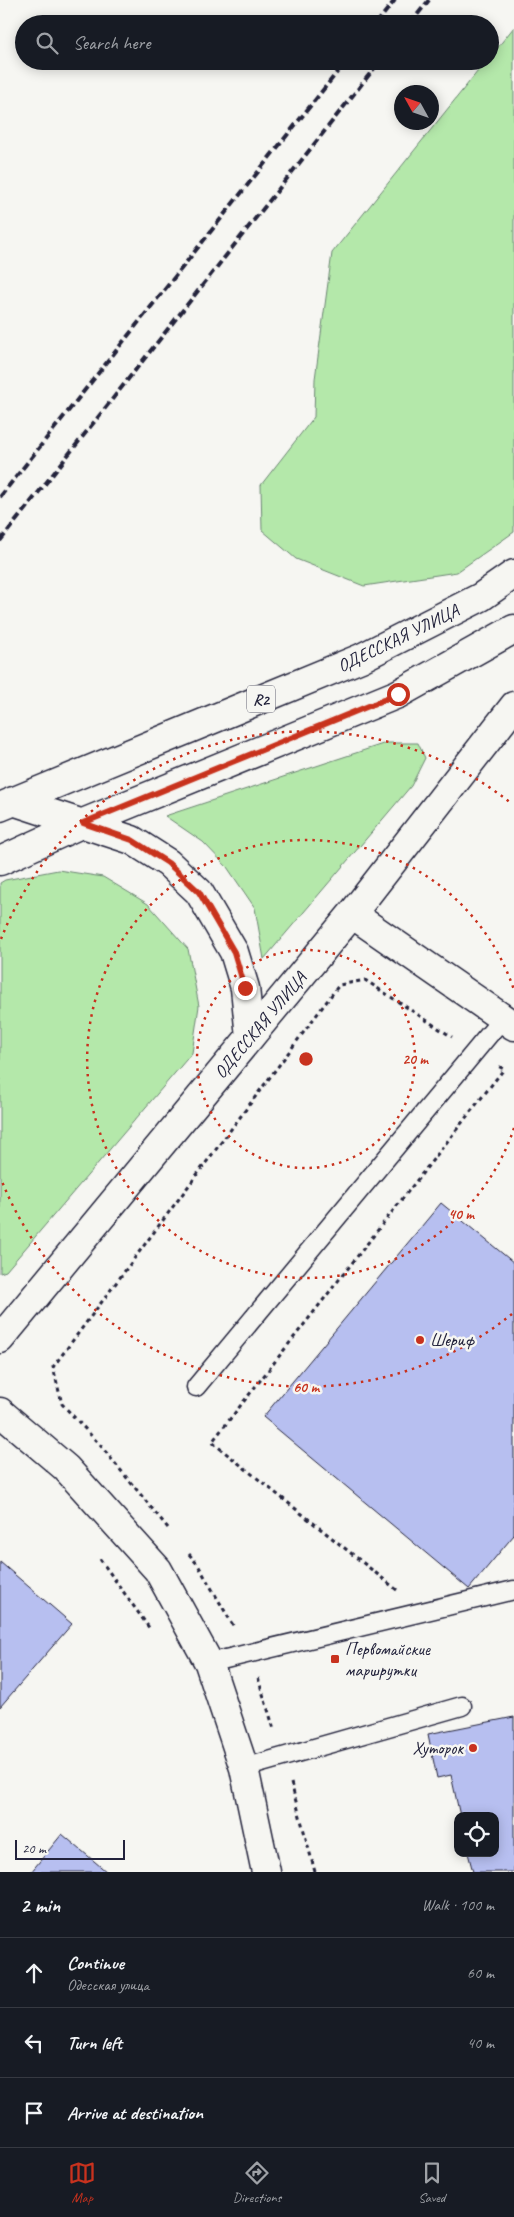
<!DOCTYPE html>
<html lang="en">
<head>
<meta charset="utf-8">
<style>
	:root { --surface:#171b24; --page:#242831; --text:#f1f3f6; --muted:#9ea1a6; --line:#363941; --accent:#c8321e }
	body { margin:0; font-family:Caveat,sans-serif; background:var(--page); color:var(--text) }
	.controls { position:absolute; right:15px; bottom:15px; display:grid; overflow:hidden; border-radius:10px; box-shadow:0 2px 12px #0003 }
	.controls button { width:45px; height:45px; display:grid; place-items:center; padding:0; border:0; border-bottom:1px solid var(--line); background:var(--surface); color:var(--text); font:25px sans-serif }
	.compass { position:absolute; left:394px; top:85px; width:45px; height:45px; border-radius:50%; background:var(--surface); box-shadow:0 2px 12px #0003; rotate:310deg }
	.scale { position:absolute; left:15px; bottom:12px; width:110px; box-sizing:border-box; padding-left:5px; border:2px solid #22223b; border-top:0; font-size:14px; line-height:18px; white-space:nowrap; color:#22223b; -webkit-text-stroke:4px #f6f6f2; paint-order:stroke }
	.stop { position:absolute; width:15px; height:15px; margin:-11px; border:4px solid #c8321e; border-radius:50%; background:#fff }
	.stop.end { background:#c8321e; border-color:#fff; box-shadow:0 1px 5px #0008 }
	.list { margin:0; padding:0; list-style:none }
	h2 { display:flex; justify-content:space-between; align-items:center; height:65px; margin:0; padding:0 20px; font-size:21px }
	h2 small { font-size:16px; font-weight:400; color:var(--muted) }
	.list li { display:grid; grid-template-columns:32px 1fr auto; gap:15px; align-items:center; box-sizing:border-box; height:70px; padding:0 20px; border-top:1px solid var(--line) }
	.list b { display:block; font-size:19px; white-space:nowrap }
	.list p { margin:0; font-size:16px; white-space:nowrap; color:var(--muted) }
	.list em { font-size:16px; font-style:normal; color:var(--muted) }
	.icon { flex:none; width:28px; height:28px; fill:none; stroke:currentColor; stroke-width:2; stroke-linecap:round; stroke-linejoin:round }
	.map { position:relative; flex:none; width:514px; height:1872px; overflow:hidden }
	.search { position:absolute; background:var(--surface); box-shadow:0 2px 12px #0003; left:15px; right:15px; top:15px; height:55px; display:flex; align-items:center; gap:12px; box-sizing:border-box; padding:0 18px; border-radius:28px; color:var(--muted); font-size:19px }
	.sheet { height:275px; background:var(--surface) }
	nav { display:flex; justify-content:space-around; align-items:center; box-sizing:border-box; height:70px; border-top:1px solid var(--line); background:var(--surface); font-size:14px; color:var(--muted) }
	nav a { display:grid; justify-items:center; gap:2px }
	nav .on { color:var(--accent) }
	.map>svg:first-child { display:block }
	.green { fill:#b4e8aa; stroke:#6b8572 }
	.building { fill:#b7bff0; stroke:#22223b }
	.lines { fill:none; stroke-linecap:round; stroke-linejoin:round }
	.service-casing { stroke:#22223b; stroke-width:21 }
	.tertiary-casing { stroke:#22223b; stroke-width:31 }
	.primary-casing { stroke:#22223b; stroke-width:31 }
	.path { stroke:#22223b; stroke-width:3; stroke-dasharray:4 4; stroke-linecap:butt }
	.service { stroke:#f6f6f2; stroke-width:18 }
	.tertiary { stroke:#f6f6f2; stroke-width:28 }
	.primary { stroke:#f6f6f2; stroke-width:28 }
	.rail { stroke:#22223b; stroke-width:4; stroke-dasharray:8 4; stroke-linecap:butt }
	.route { stroke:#c8321e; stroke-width:6 }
	.ring { fill:none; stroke:#c8321e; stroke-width:2.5; stroke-dasharray:2.5 5 }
	.poi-dot { fill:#c8321e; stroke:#f6f6f2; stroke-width:2 }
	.labels { text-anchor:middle; stroke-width:5; stroke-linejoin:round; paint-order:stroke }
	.shield { fill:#f6f6f2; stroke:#626272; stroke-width:1 }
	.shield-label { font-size:16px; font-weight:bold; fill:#22223b }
	.street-label { font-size:18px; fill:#22223b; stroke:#f6f6f2 }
	.poi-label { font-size:18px; fill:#22223b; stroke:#f6f6f2; text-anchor:start }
	.centre { fill:#c8321e; stroke:#f6f6f2; stroke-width:2.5 }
	.ring-label { font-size:15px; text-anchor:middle; font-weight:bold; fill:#c8321e; stroke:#f6f6f2; stroke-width:5; stroke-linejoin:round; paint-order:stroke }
</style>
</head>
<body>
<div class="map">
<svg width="514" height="1872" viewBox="0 0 514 1872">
	<rect width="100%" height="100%" fill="#f6f6f2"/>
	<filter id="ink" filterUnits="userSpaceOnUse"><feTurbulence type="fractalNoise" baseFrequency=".02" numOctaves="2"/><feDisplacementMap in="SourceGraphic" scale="10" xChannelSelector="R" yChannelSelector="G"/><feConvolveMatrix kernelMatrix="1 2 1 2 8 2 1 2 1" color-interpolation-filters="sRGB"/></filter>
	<g filter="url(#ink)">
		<!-- green -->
		<path class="green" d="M 514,27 L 514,532 L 457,572 L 364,586 L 296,559 L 262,530 L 261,485 L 314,417 L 315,379 L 332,253 L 486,61 L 490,61 L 490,57 Z
			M 386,743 L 418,743 L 425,758 L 411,786 L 264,959 L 255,908 L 227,867 L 203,842 L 165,816 Z
			M 58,870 L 103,877 L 148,904 L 188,949 L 199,1006 L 192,1053 L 6,1271 L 0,1273 L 0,883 L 5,880 Z"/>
		<!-- building -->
		<path class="building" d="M 441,1203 L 514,1263 L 514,1535 L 469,1589 L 263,1417 Z
			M 0,1562 L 72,1624 L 0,1707 Z
			M 514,1717 L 514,1872 L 473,1872 L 468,1853 L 495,1853 L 495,1816 L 460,1816 L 451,1775 L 437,1778 L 428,1734 Z
			M 62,1834 L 107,1872 L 31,1872 Z"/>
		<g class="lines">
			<defs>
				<path id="service" d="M 196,1387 L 502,1019
					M 209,1663 L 514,1590
					M 244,1768 L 462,1706"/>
				<path id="tertiary" d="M 352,914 L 514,1026
					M 0,1339 L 352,914 L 514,706
					M 0,1412 L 66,1468 L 158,1570 L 209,1663 L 244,1768 L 266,1872"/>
				<path id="primary" d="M 13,801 L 132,840 L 168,863 L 199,892 L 234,952 L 245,988 L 250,1037
					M 0,807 L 361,658 L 481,597 L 514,574
					M 0,861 L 83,823 L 398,694 L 514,629"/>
			</defs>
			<!-- service casing -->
			<use href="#service" class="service-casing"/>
			<!-- tertiary casing -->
			<use href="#tertiary" class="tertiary-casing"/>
			<!-- primary casing -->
			<use href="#primary" class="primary-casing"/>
			<!-- path -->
			<path class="path" d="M 168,1528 L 100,1445 L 62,1404 L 53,1367 L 339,985 L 365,980 L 452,1037
				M 189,1554 L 198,1565 L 234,1627
				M 100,1559 L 150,1629
				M 397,1590 L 212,1442 L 504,1069 L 498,1066
				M 258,1678 L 274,1729
				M 291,1783 L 315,1872"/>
			<!-- service -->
			<use href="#service" class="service"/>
			<!-- tertiary -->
			<use href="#tertiary" class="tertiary"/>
			<!-- primary -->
			<use href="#primary" class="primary"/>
			<!-- rail -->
			<path class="rail" d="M 376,24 L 395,0
				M 410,24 L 429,0
				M 0,497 L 346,61
				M 0,541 L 380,61"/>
		</g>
	</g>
	<g class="lines" filter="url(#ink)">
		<!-- route -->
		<path class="route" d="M 245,988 L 234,952 L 199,892 L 168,863 L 132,840 L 83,823 L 398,694"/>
	</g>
	<!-- distance rings -->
	<g class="ring">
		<circle cx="306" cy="1059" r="109"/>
		<path d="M514 1128A219 219 0 1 1 514 990"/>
		<path d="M512 1314A328 328 0 0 1 1 1179M1 939A328 328 0 0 1 512 804"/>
	</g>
	<!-- markers -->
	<g class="poi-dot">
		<circle cx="420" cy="1340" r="5"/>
		<rect x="330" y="1654" width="10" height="10" rx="2.5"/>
		<circle cx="473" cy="1748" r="5"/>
	</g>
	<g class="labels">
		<!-- shield labels -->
		<rect class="shield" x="247" y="685.5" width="28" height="27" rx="4"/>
		<g class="shield-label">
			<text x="261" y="705">R2</text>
		</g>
		<!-- street labels -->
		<g class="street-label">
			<text transform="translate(398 638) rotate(-26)" y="6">ОДЕССКАЯ УЛИЦА</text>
			<text transform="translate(260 1025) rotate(-50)" y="6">ОДЕССКАЯ УЛИЦА</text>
		</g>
		<!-- poi labels -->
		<g class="poi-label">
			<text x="430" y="1346">Шериф</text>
			<text x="345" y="1655">Первомайские<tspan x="345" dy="21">маршрутки</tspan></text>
			<text x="463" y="1754" text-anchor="end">Хуторок</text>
		</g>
	</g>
	<circle cx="306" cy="1059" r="8" class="centre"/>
	<g class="ring-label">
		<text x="415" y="1064">20 m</text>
		<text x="461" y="1219">40 m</text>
		<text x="306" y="1392">60 m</text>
	</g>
</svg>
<div class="controls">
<button><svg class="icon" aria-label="locate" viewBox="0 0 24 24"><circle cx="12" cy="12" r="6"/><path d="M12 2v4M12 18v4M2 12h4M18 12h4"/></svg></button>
</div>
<svg class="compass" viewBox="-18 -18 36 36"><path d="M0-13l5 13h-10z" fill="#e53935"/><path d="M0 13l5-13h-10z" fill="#9ea1a6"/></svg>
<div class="scale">20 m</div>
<div class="stop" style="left:398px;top:694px"></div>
<div class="stop end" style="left:245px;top:988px"></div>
<div class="search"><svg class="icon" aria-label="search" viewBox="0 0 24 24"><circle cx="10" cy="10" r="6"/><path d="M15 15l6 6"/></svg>Search here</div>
</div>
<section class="sheet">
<h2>2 min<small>Walk · 100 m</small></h2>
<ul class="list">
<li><svg class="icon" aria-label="ahead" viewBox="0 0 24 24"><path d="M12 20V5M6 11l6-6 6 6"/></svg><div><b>Continue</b><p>Одесская улица</p></div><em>60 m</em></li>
<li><svg class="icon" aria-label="left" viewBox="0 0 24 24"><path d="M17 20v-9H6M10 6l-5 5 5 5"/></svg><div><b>Turn left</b></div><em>40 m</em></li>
<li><svg class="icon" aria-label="arrive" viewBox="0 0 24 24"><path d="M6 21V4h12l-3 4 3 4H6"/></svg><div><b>Arrive at destination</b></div></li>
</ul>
</section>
<nav>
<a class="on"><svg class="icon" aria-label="map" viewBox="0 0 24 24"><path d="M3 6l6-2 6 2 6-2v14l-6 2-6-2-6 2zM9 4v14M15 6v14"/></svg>Map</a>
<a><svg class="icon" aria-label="directions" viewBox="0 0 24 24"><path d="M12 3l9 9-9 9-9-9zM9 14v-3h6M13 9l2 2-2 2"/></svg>Directions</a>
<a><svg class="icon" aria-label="saved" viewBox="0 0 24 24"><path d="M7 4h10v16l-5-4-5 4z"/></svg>Saved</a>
</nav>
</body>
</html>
